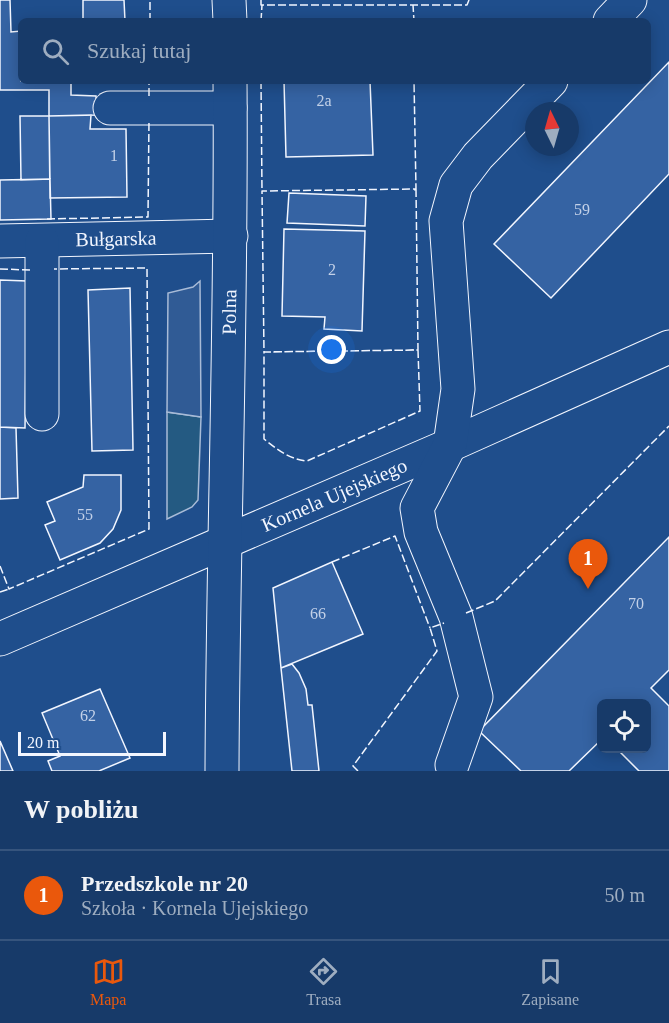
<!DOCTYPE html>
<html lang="pl">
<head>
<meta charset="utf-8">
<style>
	:root { --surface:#173a69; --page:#244571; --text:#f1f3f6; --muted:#9eadc0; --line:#36547d; --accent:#ea580c }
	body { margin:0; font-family:"Times New Roman",serif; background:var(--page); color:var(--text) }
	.controls { position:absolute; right:18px; bottom:18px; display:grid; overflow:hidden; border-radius:9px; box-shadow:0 3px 15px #0003 }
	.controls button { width:54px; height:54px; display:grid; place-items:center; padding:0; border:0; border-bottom:2px solid var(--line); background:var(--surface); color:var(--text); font:30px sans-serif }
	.compass { position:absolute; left:525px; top:102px; width:54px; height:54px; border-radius:50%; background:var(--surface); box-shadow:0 3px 15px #0003; rotate:355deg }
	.scale { position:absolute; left:18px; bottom:15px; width:148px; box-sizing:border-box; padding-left:6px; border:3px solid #f2f6ff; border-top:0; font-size:16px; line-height:21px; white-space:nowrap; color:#f2f6ff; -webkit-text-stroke:4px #1f4e8c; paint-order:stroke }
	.you { position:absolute; left:332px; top:350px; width:21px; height:21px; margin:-15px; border:4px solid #fff; border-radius:50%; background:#1a73e8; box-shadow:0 0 0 9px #1a73e833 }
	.badge { display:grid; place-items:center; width:39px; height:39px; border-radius:50%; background:var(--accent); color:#fff; font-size:20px; font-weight:700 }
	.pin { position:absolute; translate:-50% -50px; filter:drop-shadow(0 2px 3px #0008) }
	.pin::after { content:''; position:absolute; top:32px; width:21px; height:18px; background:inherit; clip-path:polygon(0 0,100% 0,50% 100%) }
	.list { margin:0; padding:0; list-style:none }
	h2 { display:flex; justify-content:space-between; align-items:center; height:78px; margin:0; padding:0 24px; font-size:26px }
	h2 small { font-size:20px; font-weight:400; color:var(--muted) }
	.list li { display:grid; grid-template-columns:39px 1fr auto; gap:18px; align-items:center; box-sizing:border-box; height:90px; padding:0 24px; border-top:2px solid var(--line) }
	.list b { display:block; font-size:22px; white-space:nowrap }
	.list p { margin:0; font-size:20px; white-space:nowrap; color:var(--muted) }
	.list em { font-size:20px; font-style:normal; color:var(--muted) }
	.icon { flex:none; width:33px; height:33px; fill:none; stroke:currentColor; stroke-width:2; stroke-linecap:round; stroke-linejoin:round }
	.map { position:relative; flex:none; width:669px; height:771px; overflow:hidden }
	.search { position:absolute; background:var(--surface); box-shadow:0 3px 15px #0003; left:18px; right:18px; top:18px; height:66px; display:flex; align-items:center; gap:15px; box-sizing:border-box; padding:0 21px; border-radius:9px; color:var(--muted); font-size:22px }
	.sheet { height:168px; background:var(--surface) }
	nav { display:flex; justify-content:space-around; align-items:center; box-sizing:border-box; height:84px; border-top:2px solid var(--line); background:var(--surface); font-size:16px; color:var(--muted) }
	nav a { display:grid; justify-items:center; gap:3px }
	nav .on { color:var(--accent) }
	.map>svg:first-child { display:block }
	.green { fill:#245a82; stroke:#a8bbd7; stroke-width:1.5 }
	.parking { fill:#305b95; stroke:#a8bbd7; stroke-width:1.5 }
	.building { fill:#3563a3; stroke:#f2f6ff; stroke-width:1.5 }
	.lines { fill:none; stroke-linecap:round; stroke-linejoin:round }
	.minor-casing { stroke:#f2f6ff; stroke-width:35 }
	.minor { stroke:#1f4e8c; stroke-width:33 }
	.fence { stroke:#f2f6ff; stroke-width:1.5; stroke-dasharray:8 3; stroke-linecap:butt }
	.labels { text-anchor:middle; stroke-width:4.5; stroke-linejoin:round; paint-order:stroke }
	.number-label { font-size:16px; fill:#c3d1e8 }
	.street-label { font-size:20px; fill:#f2f6ff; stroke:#1f4e8c }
</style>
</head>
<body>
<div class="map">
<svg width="669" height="771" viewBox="0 0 669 771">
	<rect width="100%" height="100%" fill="#1f4e8c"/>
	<!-- green -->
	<path class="green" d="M 167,412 L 201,417 L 198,500 L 192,507 L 167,519 Z"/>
	<!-- parking -->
	<path class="parking" d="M 200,281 L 201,417 L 167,412 L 168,293 L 193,287 Z"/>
	<!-- building -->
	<path class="building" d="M 0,0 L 10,0 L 11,32 L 21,31 L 21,81 L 71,81 L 71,95 L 96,96 L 97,115 L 49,116 L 49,90 L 0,90 Z
		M 83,0 L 124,0 L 125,21 L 83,21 Z
		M 669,62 L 669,174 L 551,298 L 494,244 Z
		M 284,81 L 370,81 L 373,155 L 286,157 Z
		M 91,115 L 90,129 L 126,129 L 127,197 L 50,198 L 49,116 Z
		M 20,116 L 49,116 L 50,179 L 21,180 Z
		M 50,179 L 51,219 L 0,220 L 0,180 Z
		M 289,193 L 366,196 L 365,226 L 287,223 Z
		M 284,229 L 365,231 L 362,331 L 324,329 L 325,317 L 282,316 Z
		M 0,280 L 27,281 L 25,428 L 0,427 Z
		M 130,288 L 133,450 L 92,451 L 88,290 Z
		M 0,427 L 16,428 L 18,498 L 0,499 Z
		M 84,475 L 121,475 L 121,510 L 113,529 L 100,543 L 60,560 L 45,525 L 55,521 L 47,502 L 83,487 Z
		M 669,537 L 669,670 L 651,688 L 669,706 L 669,771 L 639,771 L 616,748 L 646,748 L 646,704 L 602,704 L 602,739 L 569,771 L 521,771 L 479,731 Z
		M 332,562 L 363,634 L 281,668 L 273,588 Z
		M 292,664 L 299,673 L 306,689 L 308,705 L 312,705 L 319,771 L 292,771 L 281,668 Z
		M 100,689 L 130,758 L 99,771 L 52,771 L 48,761 L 60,756 L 42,713 Z
		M 0,741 L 13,771 L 0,771 Z"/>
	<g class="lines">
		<defs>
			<g id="minor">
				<path d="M 229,0 L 230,21"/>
				<path d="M 610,21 L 630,0"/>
				<path d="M 110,108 L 230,108"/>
				<path id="s1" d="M 0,241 L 231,236"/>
				<path d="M 42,241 L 42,414"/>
				<path id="s2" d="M 0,639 L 450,445 L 669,347"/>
				<path d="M 452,765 L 476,697 L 456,617 L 421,532 L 417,508 L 450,445 L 458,389 L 446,221 L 456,185 L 478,156 L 551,81"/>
				<path id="s3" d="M 222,771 C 223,541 232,311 230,81"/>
			</g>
		</defs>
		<!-- minor casing -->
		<use href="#minor" class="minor-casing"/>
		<!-- minor -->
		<use href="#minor" class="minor"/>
		<!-- fence -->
		<path class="fence" d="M 261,0 L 261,5 L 467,5 L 469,0
			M 412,5 L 413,5 L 414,21
			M 150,21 L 150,0
			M 261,21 L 262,5
			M 261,81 L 262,191 L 264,191
			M 149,96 L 149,81
			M 416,189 L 418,350 L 264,352 L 262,191 Z
			M 414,190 L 416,189 L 414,81
			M 47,219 L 148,217 L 149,120
			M 0,269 L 30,270
			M 418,350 L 420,411 L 307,461 C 289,459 278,450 264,439 L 264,352 Z
			M 332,562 L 395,536 L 430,628
			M 0,566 L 9,589 L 149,529 L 147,268 L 54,269
			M 0,592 L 9,589
			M 466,613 L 495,601 L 669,426
			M 358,771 L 353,766 L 437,651 L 430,628 L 444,623"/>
	</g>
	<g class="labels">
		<!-- number labels -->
		<g class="number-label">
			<text x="324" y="106">2a</text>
			<text x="114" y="161">1</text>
			<text x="582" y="215">59</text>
			<text x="332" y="275">2</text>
			<text x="85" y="520">55</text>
			<text x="636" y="609">70</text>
			<text x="318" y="619">66</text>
			<text x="88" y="721">62</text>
		</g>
		<!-- street labels -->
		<g class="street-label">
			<text dy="7" stroke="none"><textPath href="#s1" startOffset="116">Bułgarska</textPath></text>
			<text dy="7" stroke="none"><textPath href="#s3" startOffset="459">Polna</textPath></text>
			<text dy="7" stroke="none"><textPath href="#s2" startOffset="364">Kornela Ujejskiego</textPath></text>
		</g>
	</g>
</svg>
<div class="controls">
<button><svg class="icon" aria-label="locate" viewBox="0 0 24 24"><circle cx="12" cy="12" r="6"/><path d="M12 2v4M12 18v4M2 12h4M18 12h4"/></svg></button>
</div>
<svg class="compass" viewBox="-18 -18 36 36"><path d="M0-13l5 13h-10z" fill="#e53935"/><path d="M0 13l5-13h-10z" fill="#9eadc0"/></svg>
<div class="scale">20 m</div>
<div class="you"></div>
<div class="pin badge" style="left:588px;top:589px">1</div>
<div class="search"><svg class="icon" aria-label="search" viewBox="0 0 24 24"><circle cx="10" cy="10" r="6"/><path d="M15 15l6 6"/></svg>Szukaj tutaj</div>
</div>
<section class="sheet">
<h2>W pobliżu<small></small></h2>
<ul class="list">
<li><span class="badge">1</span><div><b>Przedszkole nr 20</b><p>Szkoła · Kornela Ujejskiego</p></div><em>50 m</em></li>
</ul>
</section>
<nav>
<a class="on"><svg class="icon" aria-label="map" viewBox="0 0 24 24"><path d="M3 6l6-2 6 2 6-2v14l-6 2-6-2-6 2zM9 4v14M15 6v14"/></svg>Mapa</a>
<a><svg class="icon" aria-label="directions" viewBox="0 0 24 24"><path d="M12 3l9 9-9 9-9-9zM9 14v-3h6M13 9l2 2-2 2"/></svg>Trasa</a>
<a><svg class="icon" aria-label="saved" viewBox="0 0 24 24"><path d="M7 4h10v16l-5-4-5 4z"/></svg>Zapisane</a>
</nav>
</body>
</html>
